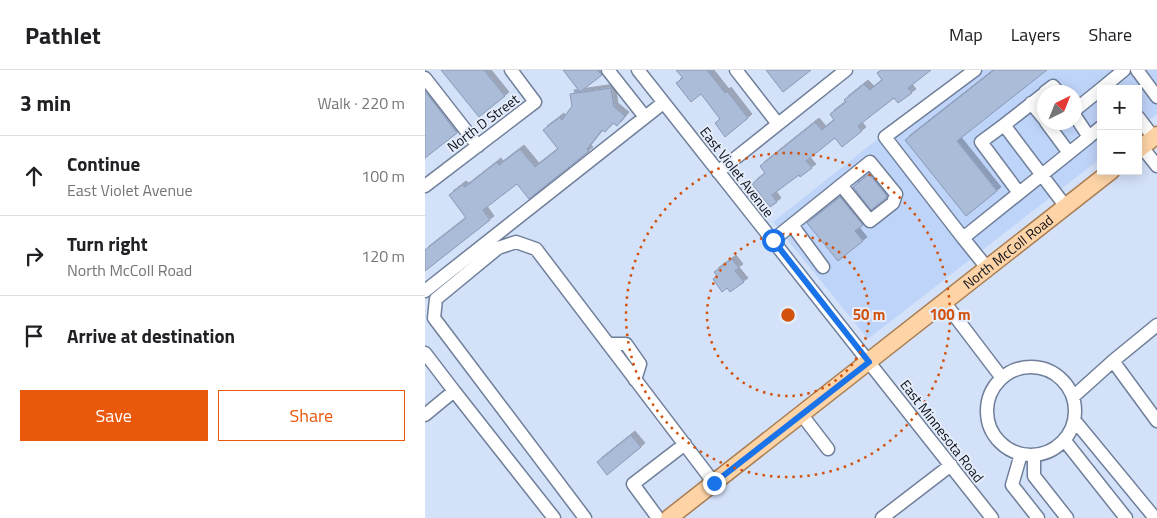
<!DOCTYPE html>
<html lang="en">
<head>
<meta charset="utf-8">
<style>
	:root { --surface:#fff; --page:#f6f6f6; --text:#202124; --muted:#757577; --line:#e0e0e0; --accent:#ea580c }
	body { margin:0; font-family:"Titillium Web",sans-serif; background:var(--page); color:var(--text) }
	.controls { position:absolute; right:15px; top:15px; display:grid; overflow:hidden; border-radius:0px; box-shadow:0 2px 12px #0003 }
	.controls button { width:45px; height:45px; display:grid; place-items:center; padding:0; border:0; border-bottom:1px solid var(--line); background:var(--surface); color:var(--text); font:25px sans-serif }
	.compass { position:absolute; left:612px; top:15px; width:45px; height:45px; border-radius:50%; background:var(--surface); box-shadow:0 2px 12px #0003; rotate:43deg }
	.stop { position:absolute; width:15px; height:15px; margin:-11px; border:4px solid #1a73e8; border-radius:50%; background:#fff }
	.stop.end { background:#1a73e8; border-color:#fff; box-shadow:0 1px 5px #0008 }
	.list { margin:0; padding:0; list-style:none }
	h2 { display:flex; justify-content:space-between; align-items:center; height:65px; margin:0; padding:0 20px; font-size:21px }
	h2 small { font-size:16px; font-weight:400; color:var(--muted) }
	.list li { display:grid; grid-template-columns:32px 1fr auto; gap:15px; align-items:center; box-sizing:border-box; height:80px; padding:0 20px; border-top:1px solid var(--line) }
	.list b { display:block; font-size:19px; white-space:nowrap }
	.list p { margin:0; font-size:16px; white-space:nowrap; color:var(--muted) }
	.list em { font-size:16px; font-style:normal; color:var(--muted) }
	.actions { display:flex; gap:10px; padding:15px 20px }
	.actions a { flex:1; padding:11px 0; border:1px solid var(--accent); border-radius:0px; text-align:center; font-size:18px; color:var(--accent) }
	.actions .main { background:var(--accent); color:#fff }
	.icon { flex:none; width:28px; height:28px; fill:none; stroke:currentColor; stroke-width:2; stroke-linecap:round; stroke-linejoin:round }
	.map { position:relative; flex:none; width:732px; height:448px; overflow:hidden }
	header { display:flex; align-items:center; gap:30px; box-sizing:border-box; height:70px; padding:0 25px; background:var(--surface); border-bottom:1px solid var(--line) }
	header strong { font-size:24px }
	nav { display:flex; gap:28px; margin-inline-start:auto; font-size:18px }
	main { display:flex }
	aside { flex:1; background:var(--surface) }
	.map>svg:first-child { display:block }
	.built { fill:#bfd4f9; fill-rule:evenodd }
	.building { fill:#abbcd9; stroke:#8999b5; filter:url(#shadow) }
	.lines { fill:none; stroke-linecap:round; stroke-linejoin:round }
	.minor-casing { stroke:#6f7f9a; stroke-width:15 }
	.major-casing { stroke:#a97d4f; stroke-width:19 }
	.minor { stroke:#fff; stroke-width:12 }
	.major { stroke:#fed4a7; stroke-width:16 }
	.route { stroke:#1a73e8; stroke-width:6 }
	.ring { fill:none; stroke:#d2520d; stroke-width:2.5; stroke-dasharray:2.5 5 }
	.labels { text-anchor:middle; stroke-width:4; stroke-linejoin:round; paint-order:stroke }
	.street-label { font-size:14px; fill:#0a0f19; stroke:#e6edfa }
	.centre { fill:#d2520d; stroke:#e6edfa; stroke-width:2.5 }
	.ring-label { font-size:15px; text-anchor:middle; font-weight:bold; fill:#d2520d; stroke:#e6edfa; stroke-width:4; stroke-linejoin:round; paint-order:stroke }
</style>
</head>
<body>
<header>
<strong>Pathlet</strong>
<nav><a>Map</a><a>Layers</a><a>Share</a></nav>
</header>
<main>
<aside>
<h2>3 min<small>Walk · 220 m</small></h2>
<ul class="list">
<li><svg class="icon" aria-label="ahead" viewBox="0 0 24 24"><path d="M12 20V5M6 11l6-6 6 6"/></svg><div><b>Continue</b><p>East Violet Avenue</p></div><em>100 m</em></li>
<li><svg class="icon" aria-label="right" viewBox="0 0 24 24"><path d="M7 20v-9h11M14 6l5 5-5 5"/></svg><div><b>Turn right</b><p>North McColl Road</p></div><em>120 m</em></li>
<li><svg class="icon" aria-label="arrive" viewBox="0 0 24 24"><path d="M6 21V4h12l-3 4 3 4H6"/></svg><div><b>Arrive at destination</b></div></li>
</ul>
<div class="actions"><a class="main">Save</a><a>Share</a></div>
</aside>
<div class="map">
<svg width="732" height="448" viewBox="0 0 732 448">
	<defs>
		<filter id="shadow"><feDropShadow dx="4" dy="-4" stdDeviation="0" flood-color="#0004"/></filter>
	</defs>
	<rect width="100%" height="100%" fill="#d3e1f9"/>
	<!-- built -->
	<path class="built" d="M 540,0 L 732,0 L 732,44 L 713,58 L 713,19 L 676,19 L 676,88 L 443,269 L 348,152 ZM 620,22 L 650,22 L 650,52 L 620,52 Z"/>
	<!-- building -->
	<path class="building" d="M 16,0 L 59,0 L 80,26 L 54,47 Z
		M 138,0 L 172,0 L 177,5 L 155,22 Z
		M 251,0 L 282,0 L 300,23 L 302,21 L 323,48 L 300,67 L 290,53 L 295,49 L 276,24 L 266,32 L 251,13 L 258,8 Z
		M 341,0 L 386,0 L 358,22 Z
		M 456,0 L 506,0 L 483,18 L 487,23 L 473,33 L 469,28 L 433,56 L 437,61 L 417,77 L 410,68 L 381,91 L 387,98 L 375,107 L 374,105 L 347,125 L 352,132 L 345,137 L 327,114 L 340,103 L 335,96 L 390,52 L 397,60 L 409,50 L 405,44 L 421,32 L 419,30 L 439,14 L 445,20 L 457,10 L 452,3 Z
		M 569,0 L 622,0 L 532,71 L 572,121 L 541,146 L 480,70 Z
		M 186,18 L 189,37 L 200,46 L 192,56 L 188,53 L 180,62 L 177,60 L 162,79 L 164,81 L 104,129 L 92,114 L 58,140 L 65,150 L 0,201 L 0,180 L 41,148 L 24,125 L 37,115 L 40,117 L 72,92 L 74,95 L 95,79 L 110,97 L 133,79 L 118,60 L 135,47 L 137,50 L 147,36 L 145,24 Z
		M 0,21 L 32,63 L 0,88 Z
		M 444,104 L 462,126 L 461,128 L 446,140 L 428,117 Z
		M 415,127 L 438,155 L 430,161 L 438,171 L 413,191 L 382,153 Z
		M 307,189 L 314,198 L 310,201 L 319,212 L 305,222 L 302,218 L 297,222 L 288,209 L 292,206 L 289,202 Z
		M 206,365 L 216,377 L 182,405 L 172,392 Z"/>
	<g class="lines">
		<defs>
			<path id="minor" d="M 183,0 L 220,47
				M 213,0 L 567,448
				M 311,0 L 353,54
				M 712,0 L 732,27
				M 0,8 L 53,76
				M 676,19 L 699,0
				M 620,22 L 628,16 L 633,22
				M 620,23 L 579,55 L 641,137
				M 606,33 L 620,50
				M 650,40 L 676,19
				M 713,47 L 729,68
				M 621,52 L 644,83
				M 579,55 L 556,72 L 594,123
				M 664,67 L 676,57
				M 717,77 L 732,96
				M 293,102 L 421,0
				M 0,116 L 110,32 L 86,0
				M 367,155 L 398,197
				M 538,168 L 460,67 L 550,0
				M 348,170 L 445,92 L 471,124 L 468,133 L 445,151 L 416,115
				M 563,199 L 538,168 L 664,67 L 650,46
				M 0,221 L 238,33
				M 520,233 L 577,308
				M 183,274 L 201,274 L 215,294 L 210,310
				M 0,283 L 29,321
				M 688,291 L 732,351
				M562 341a44 44 0 1 1 88 0a44 44 0 1 1-88 0Z
				M 648,327 L 688,291 L 732,255
				M 0,345 L 29,321 L 129,448
				M 377,345 L 403,379
				M 650,351 L 730,448
				M 640,371 L 701,448
				M 596,384 L 587,415 L 613,448
				M 609,386 L 609,406 L 642,448
				M 160,448 L 9,248 L 11,229 L 73,178 L 91,172 L 111,179 L 289,413
				M 233,448 L 208,414 L 260,374
				M 457,448 L 526,395"/>
			<g id="major">
				<path d="M 713,80 L 732,65"/>
				<path id="s1" d="M 244,448 L 686,101"/>
			</g>
		</defs>
		<!-- minor casing -->
		<use href="#minor" class="minor-casing"/>
		<!-- major casing -->
		<use href="#major" class="major-casing"/>
		<!-- minor -->
		<use href="#minor" class="minor"/>
		<!-- major -->
		<use href="#major" class="major"/>
	</g>
	<g class="lines">
		<!-- route -->
		<path class="route" d="M 289,413 L 444,292 L 348,170"/>
	</g>
	<!-- distance rings -->
	<g class="ring">
		<circle cx="363" cy="245" r="81"/>
		<circle cx="363" cy="245" r="162"/>
	</g>
	<g class="labels">
		<!-- street labels -->
		<g class="street-label">
			<text transform="translate(58 53) rotate(-37)" y="5">North D Street</text>
			<text transform="translate(312 102) rotate(52)" y="5">East Violet Avenue</text>
			<text dy="5" stroke="none"><textPath href="#s1" startOffset="431">North McColl Road</textPath></text>
			<text transform="translate(517 361) rotate(52)" y="5">East Minnesota Road</text>
		</g>
	</g>
	<circle cx="363" cy="245" r="8" class="centre"/>
	<g class="ring-label">
		<text x="444" y="250">50 m</text>
		<text x="525" y="250">100 m</text>
	</g>
</svg>
<div class="controls">
<button>+</button>
<button>−</button>
</div>
<svg class="compass" viewBox="-18 -18 36 36"><path d="M0-13l5 13h-10z" fill="#e53935"/><path d="M0 13l5-13h-10z" fill="#757577"/></svg>
<div class="stop" style="left:348px;top:170px"></div>
<div class="stop end" style="left:289px;top:413px"></div>
</div>
</main>
</body>
</html>
